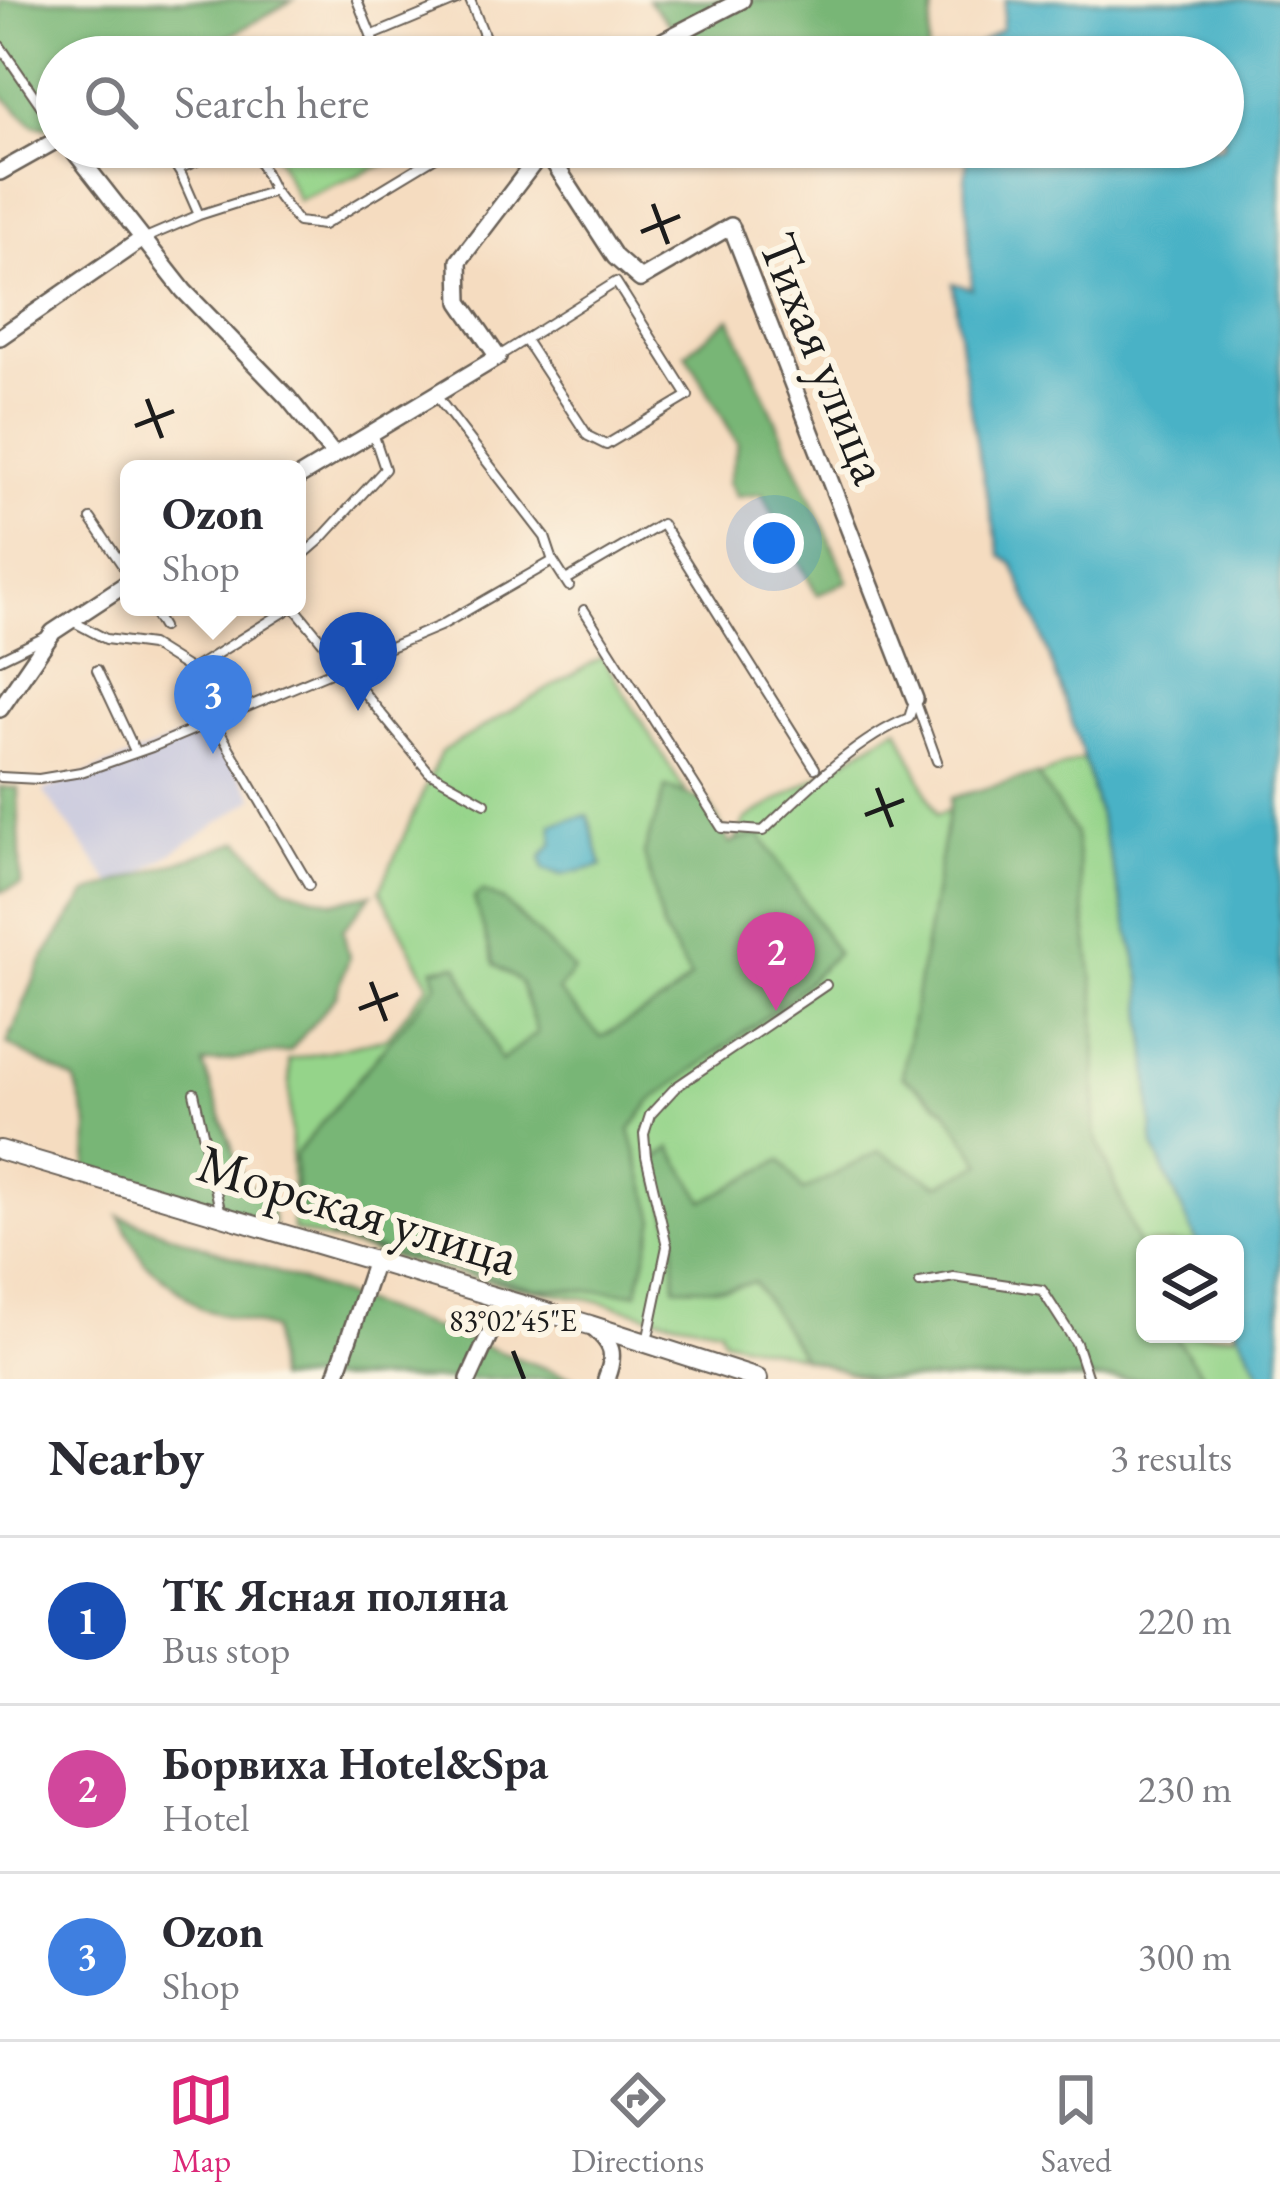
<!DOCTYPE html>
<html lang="en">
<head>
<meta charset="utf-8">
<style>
	:root { --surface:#fff; --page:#f2f2f3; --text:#2b2b33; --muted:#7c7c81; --line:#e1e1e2; --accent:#db2777 }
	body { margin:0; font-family:"EB Garamond",serif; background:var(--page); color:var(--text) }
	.controls { position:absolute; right:36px; bottom:36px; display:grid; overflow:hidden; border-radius:18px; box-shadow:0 3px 9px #0004 }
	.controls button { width:108px; height:108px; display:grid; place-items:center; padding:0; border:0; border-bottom:3px solid var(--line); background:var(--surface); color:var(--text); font:60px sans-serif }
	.you { position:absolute; left:774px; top:543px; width:42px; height:42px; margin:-30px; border:9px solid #fff; border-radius:50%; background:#1a73e8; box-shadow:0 0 0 18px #1a73e833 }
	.badge { display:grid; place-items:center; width:78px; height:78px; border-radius:50%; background:var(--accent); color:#fff; font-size:39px; font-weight:700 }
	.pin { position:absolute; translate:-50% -99px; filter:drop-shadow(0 3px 6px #0008) }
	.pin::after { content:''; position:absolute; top:63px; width:42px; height:36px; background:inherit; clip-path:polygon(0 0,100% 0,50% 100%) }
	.popup { position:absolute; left:120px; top:460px; width:186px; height:156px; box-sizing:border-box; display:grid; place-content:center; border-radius:18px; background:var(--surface); filter:drop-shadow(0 3px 9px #0005); font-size:39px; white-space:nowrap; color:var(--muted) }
	.popup b { font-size:45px; color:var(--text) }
	.popup::after { content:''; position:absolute; left:50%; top:100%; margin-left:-24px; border:24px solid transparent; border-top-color:var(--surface) }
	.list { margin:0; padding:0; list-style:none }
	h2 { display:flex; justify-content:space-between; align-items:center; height:156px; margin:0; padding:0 48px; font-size:51px }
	h2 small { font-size:39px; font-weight:400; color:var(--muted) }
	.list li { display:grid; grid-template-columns:78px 1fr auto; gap:36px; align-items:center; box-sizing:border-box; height:168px; padding:0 48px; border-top:3px solid var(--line) }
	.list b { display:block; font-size:45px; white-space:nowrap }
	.list p { margin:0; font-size:39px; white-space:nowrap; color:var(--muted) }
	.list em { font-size:39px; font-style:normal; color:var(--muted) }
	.icon { flex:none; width:66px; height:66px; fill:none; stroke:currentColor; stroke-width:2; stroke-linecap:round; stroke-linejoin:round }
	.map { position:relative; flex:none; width:1280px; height:1379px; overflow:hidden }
	.search { position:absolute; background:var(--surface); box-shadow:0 3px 9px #0004; left:36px; right:36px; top:36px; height:132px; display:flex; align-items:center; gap:30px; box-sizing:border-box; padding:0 42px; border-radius:66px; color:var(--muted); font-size:45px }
	.sheet { height:660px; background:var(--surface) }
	nav { display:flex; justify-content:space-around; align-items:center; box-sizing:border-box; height:168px; border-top:3px solid var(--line); background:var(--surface); font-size:33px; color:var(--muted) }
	nav a { display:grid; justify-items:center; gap:6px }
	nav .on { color:var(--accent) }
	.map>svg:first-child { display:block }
	.industrial { fill:#c1c2dd }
	.green { fill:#95d48a; stroke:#587853; stroke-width:3 }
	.forest { fill:#78b676; stroke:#4a6949; stroke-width:3 }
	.water { fill:#48b2c6; stroke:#326771; stroke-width:3 }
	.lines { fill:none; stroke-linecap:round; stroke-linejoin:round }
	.service-casing { stroke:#685f55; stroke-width:12 }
	.minor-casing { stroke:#685f55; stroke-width:20 }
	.tertiary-casing { stroke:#685f55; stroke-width:22 }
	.service { stroke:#fff; stroke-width:8 }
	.minor { stroke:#fff; stroke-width:15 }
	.tertiary { stroke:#fff; stroke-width:18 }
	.ticks { fill:none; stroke:#1c1c1c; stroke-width:4.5 }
	.labels { text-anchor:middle; stroke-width:12; stroke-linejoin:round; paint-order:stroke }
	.street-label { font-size:54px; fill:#1c1c1c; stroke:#fcf5e5 }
	.ticks-label { font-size:30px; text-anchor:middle; fill:#1c1c1c; stroke:#fcf5e5; stroke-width:12; stroke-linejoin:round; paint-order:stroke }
</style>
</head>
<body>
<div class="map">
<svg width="1280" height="1379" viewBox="0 0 1280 1379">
	<rect width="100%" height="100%" fill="#fcf5e5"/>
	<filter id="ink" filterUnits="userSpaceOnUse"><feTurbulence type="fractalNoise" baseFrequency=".00833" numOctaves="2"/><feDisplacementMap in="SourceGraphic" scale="24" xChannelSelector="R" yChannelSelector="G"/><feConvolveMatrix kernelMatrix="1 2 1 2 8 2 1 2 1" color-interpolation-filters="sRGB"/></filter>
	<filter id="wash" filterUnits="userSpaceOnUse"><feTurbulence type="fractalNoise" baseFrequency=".004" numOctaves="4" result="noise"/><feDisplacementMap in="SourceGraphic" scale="48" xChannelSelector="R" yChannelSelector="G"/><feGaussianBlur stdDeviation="2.7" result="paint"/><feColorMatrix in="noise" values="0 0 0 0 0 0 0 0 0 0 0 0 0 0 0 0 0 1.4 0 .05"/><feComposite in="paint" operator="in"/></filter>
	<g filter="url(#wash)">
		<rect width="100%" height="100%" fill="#f5dcc0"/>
		<!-- industrial -->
		<path class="industrial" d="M 207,726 L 255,798 L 116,890 L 43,791 Z"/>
		<!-- green -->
		<path class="green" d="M 272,147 L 406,147 L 409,154 L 298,200 Z
			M 602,657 L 727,859 L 745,820 L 898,728 L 937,815 L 1084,758 L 1141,977 L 1154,1148 L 1198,1244 L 1145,1244 L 1145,1334 L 1235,1334 L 1235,1326 L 1264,1379 L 868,1379 L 795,1355 L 723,1339 L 719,1328 L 652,1316 L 590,1299 L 515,1287 L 413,1263 L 293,1230 L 289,1060 L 387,1038 L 429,984 L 380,890 L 441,752 Z"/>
		<!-- forest -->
		<path class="forest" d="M 0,0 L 293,0 L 193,57 L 57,57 L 57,129 L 34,125 L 0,93 Z
			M 648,0 L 934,0 L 927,57 L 699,57 Z
			M 730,318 L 848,581 L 817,595 L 762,494 L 736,497 L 728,482 L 738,444 L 686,353 Z
			M 1037,774 L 1075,833 L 1096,1006 L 1095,1133 L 1145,1262 L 1145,1334 L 1173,1334 L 1206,1379 L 871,1379 L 803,1358 L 754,1282 L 727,1288 L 675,1287 L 674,1233 L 652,1162 L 671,1148 L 704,1201 L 781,1160 L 803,1191 L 879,1151 L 939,1185 L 982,1164 L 946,1110 L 902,1076 L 951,798 Z
			M 0,787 L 18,788 L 21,885 L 0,892 Z
			M 666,787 L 709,803 L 730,843 L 760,834 L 837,953 L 787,1001 L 651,1101 L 630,1130 L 655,1219 L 637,1293 L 534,1288 L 330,1238 L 328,1218 L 297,1207 L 295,1155 L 437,984 L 433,969 L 458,965 L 501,1061 L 537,1033 L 520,982 L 494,964 L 474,898 L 482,891 L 503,900 L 574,970 L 558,991 L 601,1037 L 666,1000 L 691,978 L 663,930 L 644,853 Z
			M 240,841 L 285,887 L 333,902 L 372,894 L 343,930 L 349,958 L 336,996 L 290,1051 L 203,1064 L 243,1179 L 270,1203 L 274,1225 L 87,1169 L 88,1125 L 75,1081 L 7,1044 L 43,959 L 87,893 Z
			M 119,1216 L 576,1379 L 276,1379 L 272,1329 L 201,1309 L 144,1262 Z"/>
		<!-- water -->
		<path class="water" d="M 1005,0 L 1280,0 L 1280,1379 L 1264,1379 L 1235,1326 L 1235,1244 L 1198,1244 L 1154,1148 L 1141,977 L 1084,758 L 1042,635 L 1013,564 L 1001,556 C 979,466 963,376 953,283 L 972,289 L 965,180 L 968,147 L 1223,147 L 1223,57 L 974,57 L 975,46 L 1002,29 Z
			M 588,815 L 602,866 L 562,875 L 544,869 L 541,857 L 553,843 L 552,824 Z"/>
	</g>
	<g filter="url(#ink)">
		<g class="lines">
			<defs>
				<path id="service" d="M 357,0 L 380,57
					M 470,0 L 493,57
					M 371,36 L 457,0
					M 0,46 L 57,129
					M 164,147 L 182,176 L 199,215
					M 252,147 L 274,191
					M 87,165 L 113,147
					M 178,169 L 231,147
					M 143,239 L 199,215 L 274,191 L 298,222 L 323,225 L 452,147
					M 499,356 L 616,282 L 688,396 L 606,445 L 588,436 L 525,340
					M 91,519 L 129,575
					M 297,560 L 320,540 L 385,469 L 373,433
					M 553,561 L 569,586
					M 566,580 L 662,524 L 815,768
					M 150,607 L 162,627
					M 294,607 L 429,772 L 485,803
					M 584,610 L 722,828 L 763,831 C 804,792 856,739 909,718 L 914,702
					M 70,620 L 106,639 L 151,645 L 191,670 L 292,607
					M 0,659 L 47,636
					M 97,670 L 135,751
					M 915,700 L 937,761
					M 214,722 L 309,885
					M 0,777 L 39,779 L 81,772 L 152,747 L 440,626 L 553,561 L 545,537 L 437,397
					M 194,1093 L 221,1214
					M 920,1283 L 954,1277 L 1042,1290 L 1076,1343 L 1088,1379
					M 647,1342 L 667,1246 L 646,1156 L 644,1134 L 650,1115 L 676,1087 L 826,985"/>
				<path id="minor" d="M 632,57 L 742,0
					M 71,147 L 184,291 L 288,398 L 334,455
					M 545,149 L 615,257 L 640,279 L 731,226 L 915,699
					M 0,172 L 57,140
					M 0,337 L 142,239
					M 297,478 L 498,357 L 460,302 L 459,261 L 546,147
					M 0,709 L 53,632 L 129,582
					M 593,1327 C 613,1345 616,1353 606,1379
					M 335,1379 L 375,1261
					M 469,1379 L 505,1300"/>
				<path id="tertiary" d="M 0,1150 L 590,1325 L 758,1379"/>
			</defs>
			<!-- service casing -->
			<use href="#service" class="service-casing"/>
			<!-- minor casing -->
			<use href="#minor" class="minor-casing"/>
			<!-- tertiary casing -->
			<use href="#tertiary" class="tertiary-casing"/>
			<!-- service -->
			<use href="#service" class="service"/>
			<!-- minor -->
			<use href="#minor" class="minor"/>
			<!-- tertiary -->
			<use href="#tertiary" class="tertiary"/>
		</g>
	</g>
	<!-- ticks -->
	<path class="ticks" d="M 653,204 L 668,244M 641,232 L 680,216M 147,399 L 162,438M 135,426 L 174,411M 877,788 L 892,827M 865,815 L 904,800M 371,982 L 386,1021M 359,1009 L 398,994M 513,1351 L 524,1379"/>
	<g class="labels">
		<!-- street labels -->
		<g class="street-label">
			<text transform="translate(825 358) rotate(68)" y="19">Тихая улица</text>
			<text transform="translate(358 1209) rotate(17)" y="19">Морская улица</text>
		</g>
	</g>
	<g class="ticks-label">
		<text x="513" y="1331">83°02'45"E</text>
	</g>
</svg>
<div class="controls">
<button><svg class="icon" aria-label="layers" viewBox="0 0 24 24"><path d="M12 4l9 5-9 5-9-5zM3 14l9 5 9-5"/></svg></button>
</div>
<div class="you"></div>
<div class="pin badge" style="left:358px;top:711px;background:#1a4fb4">1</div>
<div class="pin badge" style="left:776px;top:1011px;background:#d1479c">2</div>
<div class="pin badge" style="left:213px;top:754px;background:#3f7fe0">3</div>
<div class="popup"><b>Ozon</b>Shop</div>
<div class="search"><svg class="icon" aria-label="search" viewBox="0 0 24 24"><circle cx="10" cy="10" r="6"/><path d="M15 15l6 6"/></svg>Search here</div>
</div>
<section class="sheet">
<h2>Nearby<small>3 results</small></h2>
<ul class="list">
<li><span class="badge" style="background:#1a4fb4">1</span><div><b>ТК Ясная поляна</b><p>Bus stop</p></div><em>220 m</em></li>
<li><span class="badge" style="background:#d1479c">2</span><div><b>Борвиха Hotel&amp;Spa</b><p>Hotel</p></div><em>230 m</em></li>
<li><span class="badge" style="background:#3f7fe0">3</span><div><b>Ozon</b><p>Shop</p></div><em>300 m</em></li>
</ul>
</section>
<nav>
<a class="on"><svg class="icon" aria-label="map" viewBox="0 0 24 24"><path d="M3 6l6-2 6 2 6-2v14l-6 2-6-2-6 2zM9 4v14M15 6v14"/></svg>Map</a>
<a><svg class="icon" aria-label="directions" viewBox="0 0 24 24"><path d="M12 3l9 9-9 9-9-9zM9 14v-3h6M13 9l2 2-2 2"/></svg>Directions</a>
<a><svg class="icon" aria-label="saved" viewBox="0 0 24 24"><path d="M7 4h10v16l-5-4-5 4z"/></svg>Saved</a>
</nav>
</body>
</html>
